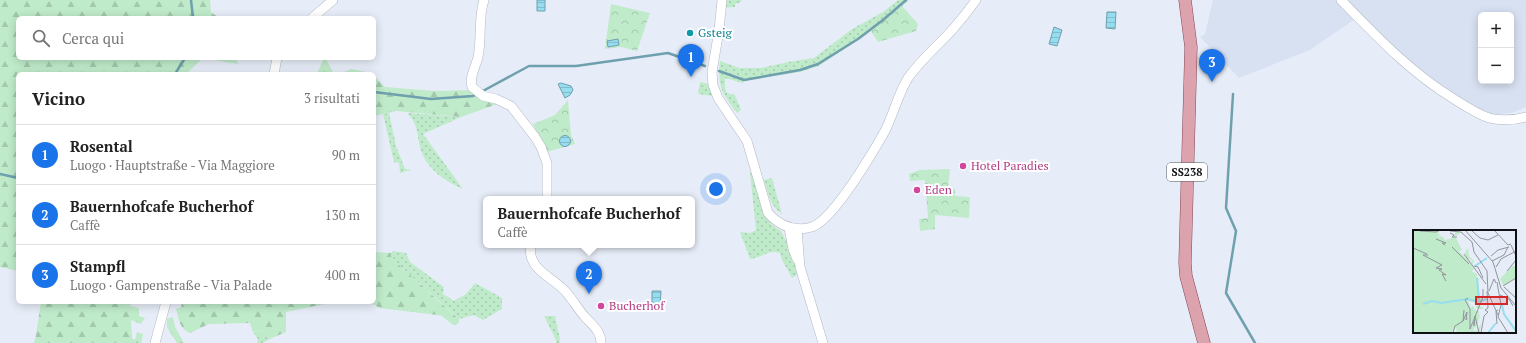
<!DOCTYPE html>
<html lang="it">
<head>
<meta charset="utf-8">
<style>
	:root { --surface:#fff; --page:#f6f6f6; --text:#222; --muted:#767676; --line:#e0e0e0; --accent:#1a73e8 }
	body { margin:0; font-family:"PT Serif",serif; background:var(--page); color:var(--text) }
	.controls { position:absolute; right:12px; top:12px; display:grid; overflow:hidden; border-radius:6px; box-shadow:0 2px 10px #0003 }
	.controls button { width:36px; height:36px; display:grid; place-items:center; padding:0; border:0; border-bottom:1px solid var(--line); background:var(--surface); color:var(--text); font:20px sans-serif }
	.you { position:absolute; left:716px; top:189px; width:14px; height:14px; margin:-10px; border:3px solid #fff; border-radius:50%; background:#1a73e8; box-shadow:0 0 0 6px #1a73e833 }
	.badge { display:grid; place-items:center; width:26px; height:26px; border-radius:50%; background:var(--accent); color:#fff; font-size:13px; font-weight:700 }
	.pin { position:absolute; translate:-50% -33px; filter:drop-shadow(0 1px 2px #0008) }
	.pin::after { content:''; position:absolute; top:21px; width:14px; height:12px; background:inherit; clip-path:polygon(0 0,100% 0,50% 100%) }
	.popup { position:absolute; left:483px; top:196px; width:212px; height:52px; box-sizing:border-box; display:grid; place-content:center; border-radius:6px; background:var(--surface); filter:drop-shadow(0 1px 3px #0005); font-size:13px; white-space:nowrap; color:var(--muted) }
	.popup b { font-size:15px; color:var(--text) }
	.popup::after { content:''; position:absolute; left:50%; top:100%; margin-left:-8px; border:8px solid transparent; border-top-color:var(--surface) }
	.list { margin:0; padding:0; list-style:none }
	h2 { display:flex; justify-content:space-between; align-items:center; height:52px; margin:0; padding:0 16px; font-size:17px }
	h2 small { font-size:13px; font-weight:400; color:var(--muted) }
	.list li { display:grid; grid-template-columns:26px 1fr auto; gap:12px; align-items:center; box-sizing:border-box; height:60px; padding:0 16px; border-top:1px solid var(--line) }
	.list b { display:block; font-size:15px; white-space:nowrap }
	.list p { margin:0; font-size:13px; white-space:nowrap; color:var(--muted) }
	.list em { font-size:13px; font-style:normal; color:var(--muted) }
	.icon { flex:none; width:22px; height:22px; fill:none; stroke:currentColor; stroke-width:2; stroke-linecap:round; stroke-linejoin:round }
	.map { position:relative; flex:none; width:1526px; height:343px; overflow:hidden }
	.search { position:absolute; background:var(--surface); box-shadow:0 2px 10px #0003; left:16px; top:16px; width:360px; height:44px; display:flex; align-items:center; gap:10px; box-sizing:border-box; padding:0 14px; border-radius:6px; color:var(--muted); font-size:15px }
	.panel { position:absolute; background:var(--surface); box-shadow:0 2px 10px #0003; left:16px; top:72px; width:360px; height:232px; border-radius:6px }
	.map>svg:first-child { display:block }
	.built { fill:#d8e1f2; fill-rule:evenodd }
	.grass { fill:url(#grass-dots) }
	.forest { fill:url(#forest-firs) }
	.park { fill:url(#park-crowns) }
	.water { fill:url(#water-rules); stroke:#6ea0ae }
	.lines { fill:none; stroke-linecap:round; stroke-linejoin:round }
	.stream { stroke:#6ea0ae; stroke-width:2.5 }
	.minor-casing { stroke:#b2b7c2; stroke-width:10 }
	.major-casing { stroke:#844855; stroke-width:13 }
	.minor { stroke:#fff; stroke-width:9 }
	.major { stroke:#dca3ae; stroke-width:12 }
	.culture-dot { fill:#0f9aa8; stroke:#fff; stroke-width:1.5 }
	.hotel-dot { fill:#d1479c; stroke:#fff; stroke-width:1.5 }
	.labels { text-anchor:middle; stroke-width:4; stroke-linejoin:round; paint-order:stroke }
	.shield { fill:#fff; stroke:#56585a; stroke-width:1 }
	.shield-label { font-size:11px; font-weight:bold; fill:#0e1013 }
	.culture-label { font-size:12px; fill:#0d838f; stroke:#fff; text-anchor:start }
	.hotel-label { font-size:12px; fill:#b23c85; stroke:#fff; text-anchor:start }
	.inset-river { fill:none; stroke:#97ddf0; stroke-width:2 }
	.inset-road { fill:none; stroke:#90959c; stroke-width:1 }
	.view { fill:#d62828; fill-opacity:0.15; stroke:#d62828; stroke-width:2 }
	.inset-edge { fill:none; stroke:#0e1013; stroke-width:2 }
</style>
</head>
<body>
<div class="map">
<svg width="1526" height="343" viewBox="0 0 1526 343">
	<defs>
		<pattern id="grass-dots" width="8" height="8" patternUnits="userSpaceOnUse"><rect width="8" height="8" fill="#bfebca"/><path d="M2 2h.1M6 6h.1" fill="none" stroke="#a3c8ad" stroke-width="1.8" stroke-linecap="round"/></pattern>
		<pattern id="forest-firs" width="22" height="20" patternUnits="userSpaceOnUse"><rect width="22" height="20" fill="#bfebca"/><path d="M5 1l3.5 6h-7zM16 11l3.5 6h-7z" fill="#a3c8ad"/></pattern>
		<pattern id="park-crowns" width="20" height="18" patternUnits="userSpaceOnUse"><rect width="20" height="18" fill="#bfebca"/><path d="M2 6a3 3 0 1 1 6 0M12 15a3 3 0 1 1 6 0" fill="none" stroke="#a3c8ad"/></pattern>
		<pattern id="water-rules" width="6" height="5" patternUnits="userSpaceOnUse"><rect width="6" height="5" fill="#97ddf0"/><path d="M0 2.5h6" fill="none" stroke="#81bdcd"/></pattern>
	</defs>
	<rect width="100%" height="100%" fill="#e7edf8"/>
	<!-- built -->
	<path class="built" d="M 1213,0 L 1526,0 L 1526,107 L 1515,112 L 1492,116 L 1442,92 L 1355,19 L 1310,50 L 1239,78 L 1200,37 L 1205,34 ZM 1481,15 L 1511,15 L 1511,81 L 1481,81 Z"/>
	<!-- grass -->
	<path class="grass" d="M 722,0 L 741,0 L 741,2 L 735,4 L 735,7 L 721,8 Z
		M 898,0 L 909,0 L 887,20 L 871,31 L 819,66 L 800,72 L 744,81 L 743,83 L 725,78 L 725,88 L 727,93 L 735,95 L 741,110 L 737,113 C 722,93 717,87 720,61 L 740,68 L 761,68 L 788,62 L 814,58 L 852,29 L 883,12 Z
		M 700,82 L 709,84 L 712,96 L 698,94 Z
		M 389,113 L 396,146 L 405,169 L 411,170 L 400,173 L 399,163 L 394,162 L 383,114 Z
		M 407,113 L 461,117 L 423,134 L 463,189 C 445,181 425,168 420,147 C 417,133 418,124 407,113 Z
		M 750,173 L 752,173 L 764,214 L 772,225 L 781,231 L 791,251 L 798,274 L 792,278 L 782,260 L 780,253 C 769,249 761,258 750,259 L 740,232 L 750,233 L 756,230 Z
		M 772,178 L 782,214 C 770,206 768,193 764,180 Z
		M 393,251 L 406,253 L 410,262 L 444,287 L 443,294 L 454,301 L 466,294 L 475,283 L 502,298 L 502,309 L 483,320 L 474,315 L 459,319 L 398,264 L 391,256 L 391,253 Z
		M 544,316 L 555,316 L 560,339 L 559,343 L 556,343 L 556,340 Z
		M 262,330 L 261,334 L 272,338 L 262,343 L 257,343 L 258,339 L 253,332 Z"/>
	<!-- forest -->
	<path class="forest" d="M 0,0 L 210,0 L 211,12 L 219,18 L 18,18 L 18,58 L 236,58 L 238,64 L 203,58 L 186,74 L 18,74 L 18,271 L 0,267 Z
		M 326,59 L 334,74 L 317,74 L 323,60 Z
		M 351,69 L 371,73 L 372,74 L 341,74 Z
		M 374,76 L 385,87 L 435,91 L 471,90 L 474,95 L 503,102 L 461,117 L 396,111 L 374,116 Z
		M 374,252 L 391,253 L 391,256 L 398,264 L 454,315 L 459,319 L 459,322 L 456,325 L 453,325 L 442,316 L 438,315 L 379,308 L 375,305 L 360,302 L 374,302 Z
		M 41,302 L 131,302 L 130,306 L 139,308 L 139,316 L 145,318 L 141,324 L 131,320 L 132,338 L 135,340 L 137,332 L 143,334 L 141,343 L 34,343 L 36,335 Z
		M 182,302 L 334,302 L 286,312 L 286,332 L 272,338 L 261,334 L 262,330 L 253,332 L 250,323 L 209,324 L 190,333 C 179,328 179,320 176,309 L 181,307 Z
		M 173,317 L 175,327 L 184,343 L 177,343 L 167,327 L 167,319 Z"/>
	<!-- park -->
	<path class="park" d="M 611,4 L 650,13 L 637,51 L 621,47 L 605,49 Z
		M 902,6 L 918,24 L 916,31 L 878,42 L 871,31 Z
		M 568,100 L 571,135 L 575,144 L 547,152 L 533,124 L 555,115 Z
		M 950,169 L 948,189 L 955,189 L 955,196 L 970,197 L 969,218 L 935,215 L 935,229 L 920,231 L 919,219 L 928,218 L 925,180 L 910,181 L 909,174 L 920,170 Z"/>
	<!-- water -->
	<path class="water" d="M 537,0 L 545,0 L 545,11 L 537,11 Z
		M 1107,12 L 1116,12 L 1115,29 L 1106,28 Z
		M 1054,27 L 1062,30 L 1057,46 L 1049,44 Z
		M 618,39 L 619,45 L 608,47 L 607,41 Z
		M 561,83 L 571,86 L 573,90 L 570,95 L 565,98 L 558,84 Z
		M559.5 141a5.5 5.5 0 1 1 11 0a5.5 5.5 0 1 1-11 0Z
		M 652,291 L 661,291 L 660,307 L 652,306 Z"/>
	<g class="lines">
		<!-- stream -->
		<path class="stream" d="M 191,0 L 193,18
			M 719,71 L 744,80 L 800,70 L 818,64 L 858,39 L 883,20 L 906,0
			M 175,74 L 185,58
			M 374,92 L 431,99 L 473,96 L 476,94
			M 481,92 L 529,66 L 576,66 L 668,53 L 705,66
			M 1233,94 L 1226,208 L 1236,231 L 1226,293 L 1255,343
			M 0,174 L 18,178"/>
		<defs>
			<path id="minor" d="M 484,0 C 478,18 482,38 478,57 C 476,66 469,77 472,87 L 483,96 L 496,99 L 511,106 L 535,137 L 541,147 L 547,163 L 547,199
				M 722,0 L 719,30 L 712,72 L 713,85 L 718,98 L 747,141 L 768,213 C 780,226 795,232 812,227 C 834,219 873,152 885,131 C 894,113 898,94 908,78 C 921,59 938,46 953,29 C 961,20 969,10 976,0
				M 1341,0 C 1376,36 1411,73 1454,99 C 1465,106 1477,114 1489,118 C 1501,121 1514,120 1526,117
				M 312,18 L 333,0
				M 274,74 L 277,58
				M 789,228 L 793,249 L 797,259
				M 797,229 L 800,267 L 823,343
				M 531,245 C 526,269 553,277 566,292 C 573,300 578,309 585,317 C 593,326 601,331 601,343
				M 155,343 L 166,302"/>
			<path id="major" d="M 1185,0 L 1191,47 L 1185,263 L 1186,276 L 1204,343"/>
		</defs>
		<!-- minor casing -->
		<use href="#minor" class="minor-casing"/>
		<!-- major casing -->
		<use href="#major" class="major-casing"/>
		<!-- minor -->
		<use href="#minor" class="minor"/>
		<!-- major -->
		<use href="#major" class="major"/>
	</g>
	<!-- markers -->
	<circle class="culture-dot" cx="690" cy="33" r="4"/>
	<g class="hotel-dot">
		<circle cx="963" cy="166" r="4"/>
		<circle cx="917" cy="190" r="4"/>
		<circle cx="601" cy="306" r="4"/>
	</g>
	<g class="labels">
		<!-- shield labels -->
		<rect class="shield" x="1167" y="163" width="40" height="18" rx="3"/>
		<g class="shield-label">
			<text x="1187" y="176">SS238</text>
		</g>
		<!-- culture labels -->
		<g class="culture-label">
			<text x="698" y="37">Gsteig</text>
		</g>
		<!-- hotel labels -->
		<g class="hotel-label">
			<text x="971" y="170">Hotel Paradies</text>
			<text x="925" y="194">Eden</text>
			<text x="609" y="310">Bucherhof</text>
		</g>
	</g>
	<!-- overview -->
	<g transform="translate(1413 230)">
		<rect width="103" height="103" fill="#e7edf8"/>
		<path d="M 0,0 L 26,1 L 25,4 L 28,5 L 23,7 L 29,6 L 32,10 L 39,8 L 44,0 L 50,0 L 51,1 L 46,0 L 46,4 L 42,6 L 49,20 L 46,21 L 54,29 L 52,23 L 55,18 L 56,26 L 61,31 L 59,35 L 58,29 L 54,29 L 61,38 L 59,42 L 63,43 L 65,49 L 68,48 L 65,50 L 67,69 L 73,69 L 69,70 L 68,73 L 72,74 L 68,74 L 66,76 L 71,78 L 68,79 L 63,78 L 64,73 L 55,71 L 58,79 L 59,75 L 62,80 L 67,82 L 64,85 L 67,84 L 65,94 L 60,100 L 64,101 L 68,93 L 67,103 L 44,103 L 43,97 L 38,103 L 0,103 L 0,5 L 5,3 L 0,4 Z" fill="#bfebca"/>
		<path d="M 99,36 L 103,36 L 103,47 L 91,56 L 87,49 Z" fill="#bfebca"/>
		<path class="inset-river" d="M 62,36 L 74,28M 64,48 L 66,70M 10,74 L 19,71 L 28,73 L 55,69 L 65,72 L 74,69M 89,75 L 91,84 L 103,101M 75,103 L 83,93"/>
		<path class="inset-road" d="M 52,0 L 80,32 L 88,58 L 103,76M 58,0 L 67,8 L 75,10 L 85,5M 81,0 L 95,15 L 98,14M 7,1 L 23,2 L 27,0M 37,1 L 48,2 L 59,12 L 61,22 L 74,41 L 75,63 L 85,85M 37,3 L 41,5 L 39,7 L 44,7M 23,9 L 33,13 L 29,13 L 32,15M 98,15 L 103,26M 39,17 L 56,34M 0,18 L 14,24M 51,24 L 73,54M 15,25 L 10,25 L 29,35 L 23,38 L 29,39 L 26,40 L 33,45 L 29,44 L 33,51M 78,26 L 85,20 L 96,17M 79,31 L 91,25 L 95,17M 61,36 L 65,37 L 70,48M 83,37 L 88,29 L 103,21M 94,41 L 103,30M 84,52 L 88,75 L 85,87 L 95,103M 90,56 L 103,48M 91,57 L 103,68M 76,61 L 81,49 L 83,53M 87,65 L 96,69 L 100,76M 55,68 L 52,70 L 57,79 L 57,99 L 70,67 L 70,59M 51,80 L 50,91 L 54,82 L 53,90 L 54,88M 61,92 L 61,96 L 62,86 L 66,103M 84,94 L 83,81 L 85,80M 40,103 L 42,96 L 50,91M 68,103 L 71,86 L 75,82 L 72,80 L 75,78 L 74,61"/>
		<path class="view" d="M 63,67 L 94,67 L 94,74 L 63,74 Z"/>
		<rect width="103" height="103" class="inset-edge"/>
	</g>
</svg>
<div class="controls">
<button>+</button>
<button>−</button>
</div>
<div class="you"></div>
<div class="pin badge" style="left:691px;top:77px">1</div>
<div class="pin badge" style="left:589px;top:294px">2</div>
<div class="popup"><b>Bauernhofcafe Bucherhof</b>Caffè</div>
<div class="pin badge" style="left:1212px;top:82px">3</div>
<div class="search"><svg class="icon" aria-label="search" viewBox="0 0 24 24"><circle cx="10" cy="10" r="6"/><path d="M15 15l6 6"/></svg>Cerca qui</div>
<section class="panel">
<h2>Vicino<small>3 risultati</small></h2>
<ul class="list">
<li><span class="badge">1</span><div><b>Rosental</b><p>Luogo · Hauptstraße - Via Maggiore</p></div><em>90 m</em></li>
<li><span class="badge">2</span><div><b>Bauernhofcafe Bucherhof</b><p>Caffè</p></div><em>130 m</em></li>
<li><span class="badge">3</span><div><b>Stampfl</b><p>Luogo · Gampenstraße - Via Palade</p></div><em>400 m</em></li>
</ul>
</section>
</div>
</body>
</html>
